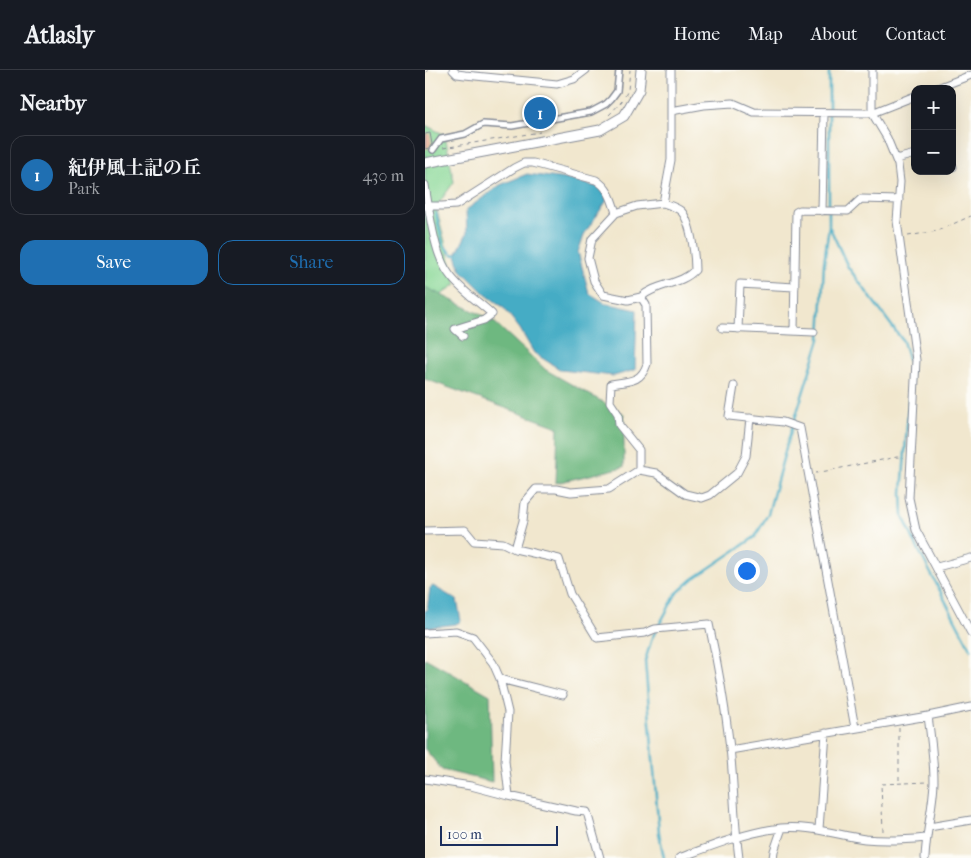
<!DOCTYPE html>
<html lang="en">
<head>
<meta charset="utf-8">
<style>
	:root { --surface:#171b24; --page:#20242c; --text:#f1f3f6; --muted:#9ea1a6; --line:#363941; --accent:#1f6fb2 }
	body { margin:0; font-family:"IM FELL French Canon","Noto Serif JP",serif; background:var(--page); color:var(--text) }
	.controls { position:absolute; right:15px; top:15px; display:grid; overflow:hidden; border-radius:10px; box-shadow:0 5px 20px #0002 }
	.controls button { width:45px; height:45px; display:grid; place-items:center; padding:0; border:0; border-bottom:1px solid var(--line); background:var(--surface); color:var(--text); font:25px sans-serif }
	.scale { position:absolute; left:15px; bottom:12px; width:118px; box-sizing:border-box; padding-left:5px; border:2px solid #1b2f5e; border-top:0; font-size:14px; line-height:18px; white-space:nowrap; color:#1b2f5e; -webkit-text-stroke:4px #fdfcf7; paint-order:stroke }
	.you { position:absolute; left:321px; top:500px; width:18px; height:18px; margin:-12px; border:4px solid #fff; border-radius:50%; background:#1a73e8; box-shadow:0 0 0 8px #1a73e833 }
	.badge { display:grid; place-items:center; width:32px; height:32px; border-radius:50%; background:var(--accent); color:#fff; font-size:16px; font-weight:700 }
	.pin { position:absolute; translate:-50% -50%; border:2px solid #fff; box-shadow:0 1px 5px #0006 }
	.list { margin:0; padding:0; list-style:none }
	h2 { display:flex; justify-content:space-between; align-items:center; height:65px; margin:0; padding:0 20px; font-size:21px }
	h2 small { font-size:16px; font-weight:400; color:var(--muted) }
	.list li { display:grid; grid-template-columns:32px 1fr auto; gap:15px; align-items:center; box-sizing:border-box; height:80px; margin:0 10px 10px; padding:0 10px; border:1px solid var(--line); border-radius:15px }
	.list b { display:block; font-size:19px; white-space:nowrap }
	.list p { margin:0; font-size:16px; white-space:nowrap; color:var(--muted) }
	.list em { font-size:16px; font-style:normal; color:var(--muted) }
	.actions { display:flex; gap:10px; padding:15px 20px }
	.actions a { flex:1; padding:11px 0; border:1px solid var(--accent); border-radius:15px; text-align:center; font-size:18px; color:var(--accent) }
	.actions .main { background:var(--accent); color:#fff }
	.map { position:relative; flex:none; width:546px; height:788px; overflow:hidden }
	header { display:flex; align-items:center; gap:30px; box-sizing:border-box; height:70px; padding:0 25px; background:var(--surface); border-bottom:1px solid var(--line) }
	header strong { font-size:24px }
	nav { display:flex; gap:28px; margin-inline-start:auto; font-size:18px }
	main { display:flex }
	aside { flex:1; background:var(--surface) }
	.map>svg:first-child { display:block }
	.green { fill:#89d897; stroke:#52847a }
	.forest { fill:#6eb880; stroke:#44746f }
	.water { fill:#45acc5; stroke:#306e92 }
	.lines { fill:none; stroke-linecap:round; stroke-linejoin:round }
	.stream { stroke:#45acc5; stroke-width:2.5 }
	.building { fill:#e1a98f }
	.pedestrian-casing { stroke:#868b96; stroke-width:8 }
	.minor-casing { stroke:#868b96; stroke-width:9 }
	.tertiary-casing { stroke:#868b96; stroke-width:11 }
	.path { stroke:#868b96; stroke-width:1; stroke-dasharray:4 4; stroke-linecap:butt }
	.pedestrian { stroke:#fff; stroke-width:5 }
	.minor { stroke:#fff; stroke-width:7 }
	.tertiary { stroke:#fff; stroke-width:9 }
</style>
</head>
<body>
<header>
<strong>Atlasly</strong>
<nav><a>Home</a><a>Map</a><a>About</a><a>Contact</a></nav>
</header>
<main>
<aside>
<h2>Nearby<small></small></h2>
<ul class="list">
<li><span class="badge">1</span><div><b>紀伊風土記の丘</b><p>Park</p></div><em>430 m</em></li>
</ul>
<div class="actions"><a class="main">Save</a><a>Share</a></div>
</aside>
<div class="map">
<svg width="546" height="788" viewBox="0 0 546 788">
	<rect width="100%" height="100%" fill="#fdfcf7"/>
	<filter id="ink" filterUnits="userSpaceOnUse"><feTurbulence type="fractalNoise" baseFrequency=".02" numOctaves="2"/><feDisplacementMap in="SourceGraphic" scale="10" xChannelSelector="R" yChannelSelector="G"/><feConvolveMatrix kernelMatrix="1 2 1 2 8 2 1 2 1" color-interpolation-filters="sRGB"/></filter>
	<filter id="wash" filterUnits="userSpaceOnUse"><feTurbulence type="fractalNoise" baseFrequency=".0096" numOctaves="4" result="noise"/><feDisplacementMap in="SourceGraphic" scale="20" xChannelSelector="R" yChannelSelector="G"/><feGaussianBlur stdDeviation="1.12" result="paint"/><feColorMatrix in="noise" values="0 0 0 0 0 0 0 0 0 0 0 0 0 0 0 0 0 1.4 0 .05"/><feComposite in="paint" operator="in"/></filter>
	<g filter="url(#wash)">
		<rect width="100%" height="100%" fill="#f1e7ce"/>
		<!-- green -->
		<path class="green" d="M 0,55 L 20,65 L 29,112 L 11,137 L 31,214 L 4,234 L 0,222 Z"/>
		<!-- forest -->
		<path class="forest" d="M 0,217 L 67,250 L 121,300 L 199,344 L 199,397 L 131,413 L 133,357 L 0,309 Z
			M 0,588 L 65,625 L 67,712 L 17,700 L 0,679 Z"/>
		<!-- water -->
		<path class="water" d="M 102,104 L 141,109 L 177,118 L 182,130 L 160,163 L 153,182 L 164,223 L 180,233 L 212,240 L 210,300 L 189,306 L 136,300 L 109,283 L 95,259 L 78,237 L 60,224 L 36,200 L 31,185 L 42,163 L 41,140 L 75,115 Z
			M 8,516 L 32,530 L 36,551 L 31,554 L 0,558 L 0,541 L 2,540 L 5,518 Z"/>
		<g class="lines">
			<!-- stream -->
			<path class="stream" d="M 11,143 L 18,175 L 27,184 L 31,185
				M 405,158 L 423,197 L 478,271 L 486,300 L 477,423 L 478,446 L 491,475 L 546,580
				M 239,788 L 234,763 L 220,591 L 227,568 L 251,524 L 268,509 L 330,467 L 343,444 L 362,374 L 395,269 L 399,193 L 404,156 L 404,0"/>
		</g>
		<g id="blocks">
			<!-- building -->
			<path class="building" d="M 5,63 L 7,74 L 4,78 L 0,79 L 0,64 Z"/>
		</g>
	</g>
	<g filter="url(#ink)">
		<use href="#blocks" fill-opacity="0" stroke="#868b96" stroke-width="1"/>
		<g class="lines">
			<defs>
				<path id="pedestrian" d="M 8,80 L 16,69 L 40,64 L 58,54 L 87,56 L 166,42 L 181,34 L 186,29 L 192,21 L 194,0"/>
				<path id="minor" d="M 28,0 L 32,4 L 40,5 L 132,14 L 149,9 L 161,0
					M 447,0 L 447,43 L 462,68 L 473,95 L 475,112 L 472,151 L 491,290 L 484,428 L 491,460 L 546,563
					M 510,19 L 546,5
					M 246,41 L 279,35 L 308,33 L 329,42 L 447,43 L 490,26
					M 471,89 L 490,84
					M 527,95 L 528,97
					M 0,115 C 4,139 9,185 24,204 C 35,220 53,231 67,244 L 59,250 L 30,259 L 38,266
					M 0,136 L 17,136 L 31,135 L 89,98 L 99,93 L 108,93 L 171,110 C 184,118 187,130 191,143
					M 397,141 L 399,43
					M 216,227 C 232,213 256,215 270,200 C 270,186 266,151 256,141 C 251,137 244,135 238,133
					M 297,258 L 389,262
					M 313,259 L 315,214 L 370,217
					M 369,261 L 371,142 L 375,140 L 423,141 L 436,129 L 474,130
					M 309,316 L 304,346 L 358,352 L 375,358 L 430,658
					M 214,400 L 231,403 L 260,424 L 277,428 L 285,425 L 312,403 L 321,386 L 325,348
					M 0,461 L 40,460 L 49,471 L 78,473 L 90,479 L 98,451 L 100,432 L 111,419 L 131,419 L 146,422 L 184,419 L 214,400 L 214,380 L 194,355 L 193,344 L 185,332 L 186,314 C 203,311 216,313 222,294 L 221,235 L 216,227 L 203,230 L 178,225 L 169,211 L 163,188 L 167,169 L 191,143 L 212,136 L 238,133 L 246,90 L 246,0
					M 90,479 L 134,489 L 145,524 L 172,568 L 220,563 L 230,559 L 284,554 C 293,595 300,635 305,678 C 309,714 309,751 314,788
					M 512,497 L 546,488
					M 0,563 L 31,561 L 48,567 L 68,593 L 75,609 L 83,642 L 80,691 L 84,726
					M 75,609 L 138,625
					M 305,680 L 503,646 L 546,637
					M 0,709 L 46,716 L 84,726 L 151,741 L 162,742 L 175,788
					M 504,757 L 546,750
					M 394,759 L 401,663
					M 254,788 C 287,776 321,762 356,758 C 385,755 412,765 440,769 C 460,771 481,770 501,768
					M 348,788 L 349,781 L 357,758
					M 500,788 C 501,762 508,738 509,712 C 509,690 506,668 503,646"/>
				<path id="tertiary" d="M 0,93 L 175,60 L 199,46 L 214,20 L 216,0"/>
			</defs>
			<!-- pedestrian casing -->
			<use href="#pedestrian" class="pedestrian-casing"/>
			<!-- minor casing -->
			<use href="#minor" class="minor-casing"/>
			<!-- tertiary casing -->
			<use href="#tertiary" class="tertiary-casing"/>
			<!-- path -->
			<path class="path" d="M 0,3 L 3,0
				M 200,26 L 203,20 L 205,0
				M 184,45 L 198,30
				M 18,78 L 115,62
				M 483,166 L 512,161 L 546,146
				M 391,403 L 472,387 L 478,388
				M 474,658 L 474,712
				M 458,761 L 456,714 L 503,712"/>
			<!-- pedestrian -->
			<use href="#pedestrian" class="pedestrian"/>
			<!-- minor -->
			<use href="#minor" class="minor"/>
			<!-- tertiary -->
			<use href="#tertiary" class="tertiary"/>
		</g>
	</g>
</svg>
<div class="controls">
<button>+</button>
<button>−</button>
</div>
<div class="scale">100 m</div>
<div class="you"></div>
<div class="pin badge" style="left:115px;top:43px">1</div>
</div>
</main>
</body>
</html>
